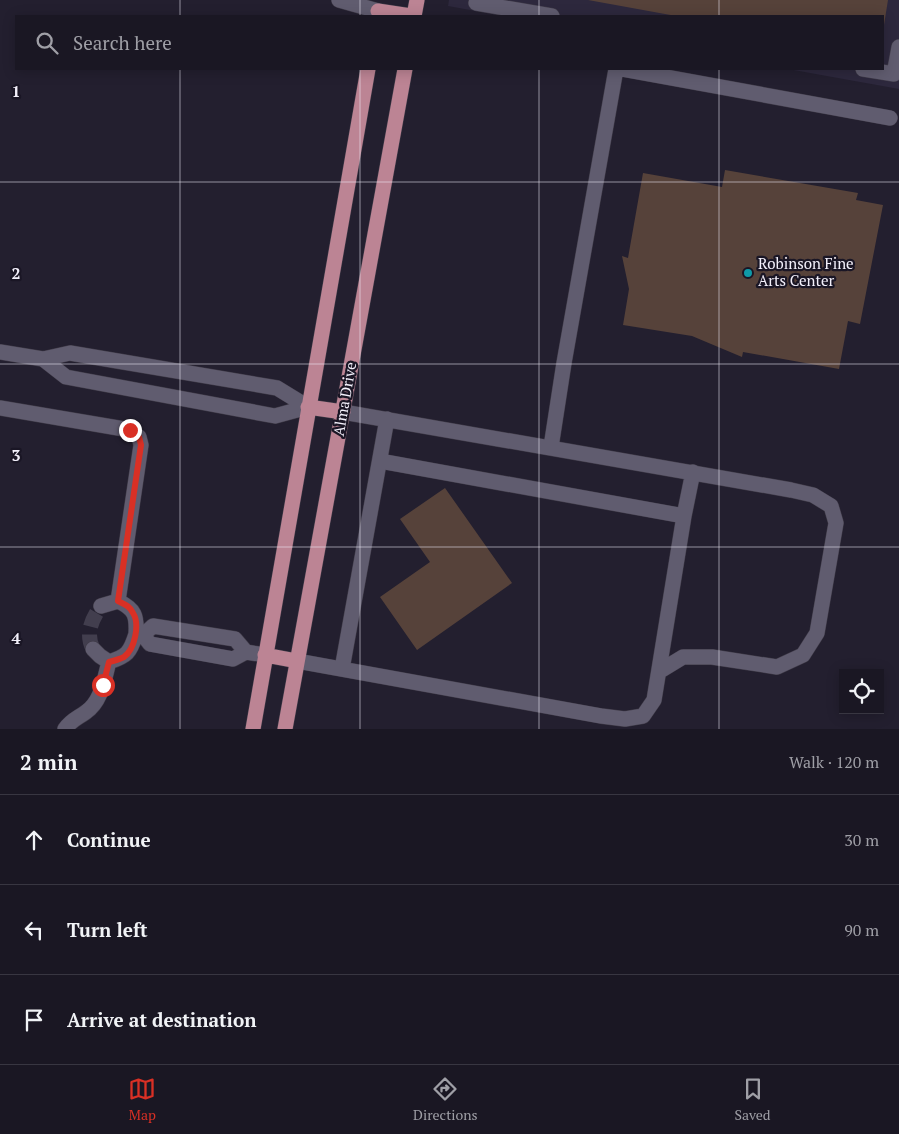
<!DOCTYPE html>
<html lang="en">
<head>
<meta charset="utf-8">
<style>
	:root { --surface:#1a1723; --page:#23202b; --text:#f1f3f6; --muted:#9f9fa6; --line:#383641; --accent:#d93025 }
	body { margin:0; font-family:"PT Serif",serif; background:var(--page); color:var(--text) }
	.controls { position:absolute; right:15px; bottom:15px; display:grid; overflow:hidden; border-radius:0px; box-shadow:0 2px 12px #0003 }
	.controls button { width:45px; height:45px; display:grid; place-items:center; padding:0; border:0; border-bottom:1px solid var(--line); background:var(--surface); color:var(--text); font:25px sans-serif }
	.stop { position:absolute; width:15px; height:15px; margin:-11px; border:4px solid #d93025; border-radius:50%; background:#fff }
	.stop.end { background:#d93025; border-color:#fff; box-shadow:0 1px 5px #0008 }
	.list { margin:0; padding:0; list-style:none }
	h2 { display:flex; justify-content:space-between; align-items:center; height:65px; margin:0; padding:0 20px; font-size:21px }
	h2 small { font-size:16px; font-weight:400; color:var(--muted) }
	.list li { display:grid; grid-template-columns:32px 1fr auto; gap:15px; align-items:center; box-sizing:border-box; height:90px; padding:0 20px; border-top:1px solid var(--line) }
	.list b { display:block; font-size:19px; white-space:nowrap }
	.list em { font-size:16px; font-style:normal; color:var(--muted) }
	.icon { flex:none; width:28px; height:28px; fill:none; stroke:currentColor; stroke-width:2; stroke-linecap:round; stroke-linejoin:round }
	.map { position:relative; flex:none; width:899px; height:729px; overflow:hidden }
	.search { position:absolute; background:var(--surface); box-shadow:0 2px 12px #0003; left:15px; right:15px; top:15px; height:55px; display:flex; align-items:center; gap:12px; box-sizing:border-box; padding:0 18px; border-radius:0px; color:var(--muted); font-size:19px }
	.sheet { height:335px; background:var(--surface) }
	nav { display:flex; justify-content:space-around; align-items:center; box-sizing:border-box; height:70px; border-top:1px solid var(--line); background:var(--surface); font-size:14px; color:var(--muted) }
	nav a { display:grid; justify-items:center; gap:2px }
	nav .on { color:var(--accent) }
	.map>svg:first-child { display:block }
	.built { fill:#2d283d }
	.building { fill:#56423a }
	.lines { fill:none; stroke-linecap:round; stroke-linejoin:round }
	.minor-tunnel { stroke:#423e4e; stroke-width:15; stroke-dasharray:15 8; stroke-linecap:butt }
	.minor-casing { stroke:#403c49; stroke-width:16 }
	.major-casing { stroke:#403c49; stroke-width:16 }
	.minor { stroke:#605c6f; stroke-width:15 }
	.major { stroke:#bc8494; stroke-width:15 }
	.route { stroke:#d93025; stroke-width:6 }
	.grid { fill:none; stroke:#f3f0fb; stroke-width:1; stroke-opacity:0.55 }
	.culture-dot { fill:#0f9aa8; stroke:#1a1625; stroke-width:2 }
	.labels { text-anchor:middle; stroke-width:4.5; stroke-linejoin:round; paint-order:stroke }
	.poi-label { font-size:15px; fill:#f3f0fb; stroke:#1a1625; text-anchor:start }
	.street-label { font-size:15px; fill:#f3f0fb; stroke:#1a1625 }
	.grid-label { font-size:16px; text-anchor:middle; font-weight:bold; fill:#f3f0fb; stroke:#1a1625; stroke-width:4.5; stroke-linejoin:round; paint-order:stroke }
</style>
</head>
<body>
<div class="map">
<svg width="899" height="729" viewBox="0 0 899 729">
	<rect width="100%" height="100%" fill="#231f2f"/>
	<!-- built -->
	<path class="built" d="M 449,0 L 899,0 L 899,89 L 788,69 L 883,69 L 883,16 L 503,16 L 448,6 Z"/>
	<!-- building -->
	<path class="building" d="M 588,0 L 888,0 L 884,25 L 883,16 L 676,16 Z
		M 725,170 L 858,193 L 856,200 L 883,205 L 860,324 L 848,321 L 839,369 L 743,352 L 742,357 L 692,336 L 623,325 L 629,289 L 622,256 L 628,258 L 643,173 L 722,187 Z
		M 445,488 L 512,583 L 417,650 L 380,597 L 430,562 L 400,519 Z"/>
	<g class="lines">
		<!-- minor-tunnel -->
		<path class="minor-tunnel" d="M 93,649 C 85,633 92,619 101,606"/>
		<defs>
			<path id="minor" d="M 339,0 L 378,11
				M 477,0 L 476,3 L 552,16
				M 622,69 L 890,118
				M 863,69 L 894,74 L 899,47
				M 0,352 L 43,359 L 70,353 L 277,388 L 308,407
				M 43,359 L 66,377 L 275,416 L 308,407
				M 0,408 L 130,430 L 139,437 L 141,445 L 118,601 C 135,609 137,616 136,634 L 143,635
				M 343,412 L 791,490 L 813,495 L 831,506 L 836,523 L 817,633 L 803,655 L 777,667 L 712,657 L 683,657 L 660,671
				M 551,447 L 564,363 L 616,69
				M 380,461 L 684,516
				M 101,606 L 118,601
				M 93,649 L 100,656 L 109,662
				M 246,652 L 235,639 L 153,626 L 143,635 L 150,644 L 233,659 L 246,652 L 265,655
				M 297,661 L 601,716 L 625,719 L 643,716 L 654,700 L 684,516 L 693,472
				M 342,669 L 387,419
				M 65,729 C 71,720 78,718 86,712 C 102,701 104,679 109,662 C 127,656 130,653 136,634"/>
			<path id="major" d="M 378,11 L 411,16
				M 414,16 L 417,0
				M 308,407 L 343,412
				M 265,655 L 297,661
				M 253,729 L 368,69
				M 285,729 L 405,69"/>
		</defs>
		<!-- minor casing -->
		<use href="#minor" class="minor-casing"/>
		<!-- major casing -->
		<use href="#major" class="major-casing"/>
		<!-- minor -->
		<use href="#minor" class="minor"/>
		<!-- major -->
		<use href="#major" class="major"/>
	</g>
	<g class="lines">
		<!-- route -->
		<path class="route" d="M 103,685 L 109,662 C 113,661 120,659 124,657 C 135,649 140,624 133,613 C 130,606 124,604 118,601 L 141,445 L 139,437 L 130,430"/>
	</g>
	<!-- grid -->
	<path class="grid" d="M 180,0 L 180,16M 360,0 L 360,16M 539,0 L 539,16M 719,0 L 719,16M 180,69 L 180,729M 360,69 L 360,729M 539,69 L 539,729M 719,69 L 719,729M 0,182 L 899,182M 0,364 L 899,364M 0,547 L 899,547"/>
	<!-- markers -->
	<circle class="culture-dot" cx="748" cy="273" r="5"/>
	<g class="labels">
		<!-- poi labels -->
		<g class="poi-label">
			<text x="758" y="269">Robinson Fine<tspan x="758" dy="17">Arts Center</tspan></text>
		</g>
		<!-- street labels -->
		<g class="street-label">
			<text transform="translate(345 399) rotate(-80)" y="5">Alma Drive</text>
		</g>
	</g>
	<g class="grid-label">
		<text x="16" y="97">1</text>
		<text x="16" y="279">2</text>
		<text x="16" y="461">3</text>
		<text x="16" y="644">4</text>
	</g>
</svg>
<div class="controls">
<button><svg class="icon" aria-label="locate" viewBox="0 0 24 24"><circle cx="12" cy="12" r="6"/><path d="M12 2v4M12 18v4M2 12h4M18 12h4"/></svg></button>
</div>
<div class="stop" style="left:103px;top:685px"></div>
<div class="stop end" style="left:130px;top:430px"></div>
<div class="search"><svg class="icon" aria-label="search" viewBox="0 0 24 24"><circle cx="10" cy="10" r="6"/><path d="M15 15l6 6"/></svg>Search here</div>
</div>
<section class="sheet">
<h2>2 min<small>Walk · 120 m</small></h2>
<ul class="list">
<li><svg class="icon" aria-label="ahead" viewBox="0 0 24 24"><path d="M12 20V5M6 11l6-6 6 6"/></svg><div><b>Continue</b></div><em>30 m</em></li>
<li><svg class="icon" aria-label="left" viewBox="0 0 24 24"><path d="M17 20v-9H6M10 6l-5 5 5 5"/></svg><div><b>Turn left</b></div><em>90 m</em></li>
<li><svg class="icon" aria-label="arrive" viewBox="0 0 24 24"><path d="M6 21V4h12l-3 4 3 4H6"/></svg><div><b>Arrive at destination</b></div></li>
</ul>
</section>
<nav>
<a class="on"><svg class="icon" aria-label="map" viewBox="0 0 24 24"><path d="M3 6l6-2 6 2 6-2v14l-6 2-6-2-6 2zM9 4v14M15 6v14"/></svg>Map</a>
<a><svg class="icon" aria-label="directions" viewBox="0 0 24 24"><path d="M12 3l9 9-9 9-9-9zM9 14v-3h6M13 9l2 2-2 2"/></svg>Directions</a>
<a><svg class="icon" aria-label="saved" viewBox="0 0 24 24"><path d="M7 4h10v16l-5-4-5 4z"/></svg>Saved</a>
</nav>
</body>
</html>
